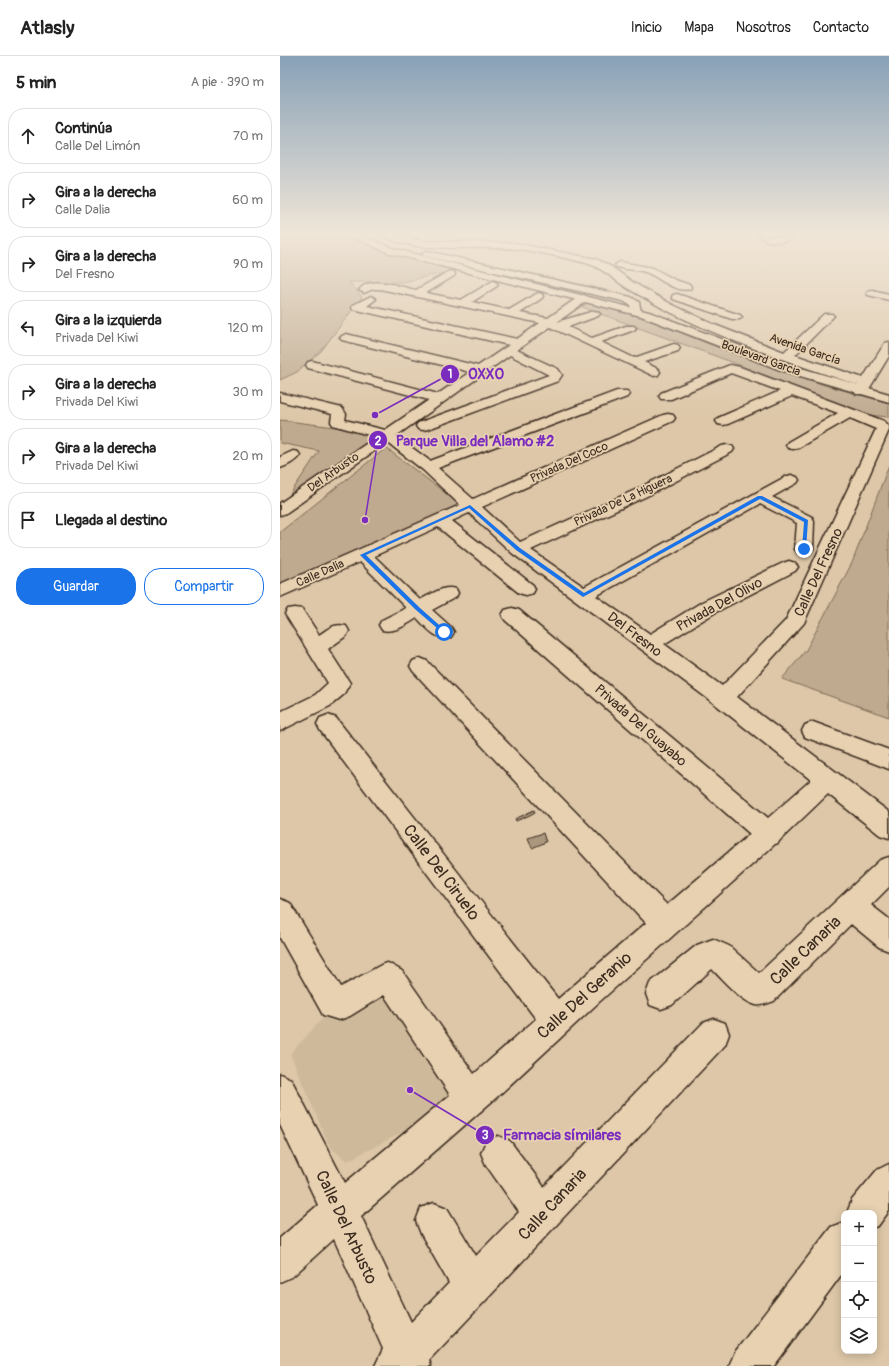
<!DOCTYPE html>
<html lang="es">
<head>
<meta charset="utf-8">
<style>
	:root { --surface:#fff; --page:#f2f2f2; --text:#222; --muted:#767676; --line:#e0e0e0; --accent:#1a73e8 }
	body { margin:0; font-family:Pangolin,sans-serif; background:var(--page); color:var(--text) }
	.controls { position:absolute; right:12px; bottom:12px; display:grid; overflow:hidden; border-radius:8px; box-shadow:0 2px 10px #0003 }
	.controls button { width:36px; height:36px; display:grid; place-items:center; padding:0; border:0; border-bottom:1px solid var(--line); background:var(--surface); color:var(--text); font:20px sans-serif }
	.stop { position:absolute; width:12px; height:12px; margin:-9px; border:3px solid #1a73e8; border-radius:50%; background:#fff }
	.stop.end { background:#1a73e8; border-color:#fff; box-shadow:0 1px 4px #0008 }
	.list { margin:0; padding:0; list-style:none }
	h2 { display:flex; justify-content:space-between; align-items:center; height:52px; margin:0; padding:0 16px; font-size:17px }
	h2 small { font-size:13px; font-weight:400; color:var(--muted) }
	.list li { display:grid; grid-template-columns:26px 1fr auto; gap:12px; align-items:center; box-sizing:border-box; height:56px; margin:0 8px 8px; padding:0 8px; border:1px solid var(--line); border-radius:16px }
	.list b { display:block; font-size:15px; white-space:nowrap }
	.list p { margin:0; font-size:13px; white-space:nowrap; color:var(--muted) }
	.list em { font-size:13px; font-style:normal; color:var(--muted) }
	.actions { display:flex; gap:8px; padding:12px 16px }
	.actions a { flex:1; padding:9px 0; border:1px solid var(--accent); border-radius:16px; text-align:center; font-size:14px; color:var(--accent) }
	.actions .main { background:var(--accent); color:#fff }
	.icon { flex:none; width:22px; height:22px; fill:none; stroke:currentColor; stroke-width:2; stroke-linecap:round; stroke-linejoin:round }
	.map { position:relative; flex:none; width:609px; height:1310px; overflow:hidden }
	header { display:flex; align-items:center; gap:24px; box-sizing:border-box; height:56px; padding:0 20px; background:var(--surface); border-bottom:1px solid var(--line) }
	header strong { font-size:19px }
	nav { display:flex; gap:22px; margin-inline-start:auto; font-size:14px }
	main { display:flex }
	aside { flex:1; background:var(--surface) }
	.map>svg:first-child { display:block }
	.built { fill:#ceb99b }
	.green { fill:#bfaa8f; stroke:#7d6a56 }
	.building { fill:#aa977e; stroke:#3b2a1e }
	.lines { fill:none; stroke-linecap:round; stroke-linejoin:round }
	.minor-casing { stroke:#3b2a1e; stroke-width:3 }
	.major-casing { stroke:#3b2a1e; stroke-width:3 }
	.minor { fill:#e7d1b1; fill-rule:evenodd }
	.major { fill:#e7d1b1; fill-rule:evenodd }
	.route { fill:#1a73e8 }
	.labels { text-anchor:middle; stroke-width:3.5; stroke-linejoin:round; paint-order:stroke }
	.far-street-label { font-size:12px; fill:#3b2a1e; stroke:#e7d1b1 }
	.street-label { font-size:14px; fill:#3b2a1e; stroke:#e7d1b1 }
	.near-street-label { font-size:17px; fill:#3b2a1e; stroke:#e7d1b1 }
	.leader { fill:none; stroke:#7b2cbf; stroke-width:1.5 }
	.callout-dot { fill:#7b2cbf; stroke:#e7d1b1; stroke-width:1.5 }
	.mark-label { font-size:12px; text-anchor:middle; font-weight:bold; fill:#fff }
	.callout-label { font-size:15px; text-anchor:middle; font-weight:bold; fill:#7b2cbf; stroke:#e7d1b1; stroke-width:3.5; stroke-linejoin:round; paint-order:stroke }
</style>
</head>
<body>
<header>
<strong>Atlasly</strong>
<nav><a>Inicio</a><a>Mapa</a><a>Nosotros</a><a>Contacto</a></nav>
</header>
<main>
<aside>
<h2>5 min<small>A pie · 390 m</small></h2>
<ul class="list">
<li><svg class="icon" aria-label="ahead" viewBox="0 0 24 24"><path d="M12 20V5M6 11l6-6 6 6"/></svg><div><b>Continúa</b><p>Calle Del Limón</p></div><em>70 m</em></li>
<li><svg class="icon" aria-label="right" viewBox="0 0 24 24"><path d="M7 20v-9h11M14 6l5 5-5 5"/></svg><div><b>Gira a la derecha</b><p>Calle Dalia</p></div><em>60 m</em></li>
<li><svg class="icon" aria-label="right" viewBox="0 0 24 24"><path d="M7 20v-9h11M14 6l5 5-5 5"/></svg><div><b>Gira a la derecha</b><p>Del Fresno</p></div><em>90 m</em></li>
<li><svg class="icon" aria-label="left" viewBox="0 0 24 24"><path d="M17 20v-9H6M10 6l-5 5 5 5"/></svg><div><b>Gira a la izquierda</b><p>Privada Del Kiwi</p></div><em>120 m</em></li>
<li><svg class="icon" aria-label="right" viewBox="0 0 24 24"><path d="M7 20v-9h11M14 6l5 5-5 5"/></svg><div><b>Gira a la derecha</b><p>Privada Del Kiwi</p></div><em>30 m</em></li>
<li><svg class="icon" aria-label="right" viewBox="0 0 24 24"><path d="M7 20v-9h11M14 6l5 5-5 5"/></svg><div><b>Gira a la derecha</b><p>Privada Del Kiwi</p></div><em>20 m</em></li>
<li><svg class="icon" aria-label="arrive" viewBox="0 0 24 24"><path d="M6 21V4h12l-3 4 3 4H6"/></svg><div><b>Llegada al destino</b></div></li>
</ul>
<div class="actions"><a class="main">Guardar</a><a>Compartir</a></div>
</aside>
<div class="map">
<svg width="609" height="1310" viewBox="0 0 609 1310">
	<rect width="100%" height="100%" fill="#ddc7a8"/>
	<filter id="ink" filterUnits="userSpaceOnUse"><feTurbulence type="fractalNoise" baseFrequency=".025" numOctaves="2"/><feDisplacementMap in="SourceGraphic" scale="8" xChannelSelector="R" yChannelSelector="G"/><feConvolveMatrix kernelMatrix="1 2 1 2 8 2 1 2 1" color-interpolation-filters="sRGB"/></filter>
	<g filter="url(#ink)">
		<!-- built -->
		<path class="built" d="M 103,938 L 179,1047 L 67,1105 L 50,1091 L 10,998 L 44,961 L 79,944 Z"/>
		<!-- green -->
		<path class="green" d="M 0,179 L 65,179 L 110,196 L 177,214 L 122,226 L 69,226 L 82,241 L 41,295 L 17,316 L 0,324 Z
			M 308,247 L 361,261 L 429,288 L 541,328 L 609,347 L 609,361 L 587,359 L 446,304 L 302,251 Z
			M 0,364 L 93,376 L 106,379 L 0,453 L 39,395 L 0,387 Z
			M 106,392 L 184,451 L 0,530 L 0,476 Z
			M 609,409 L 609,661 L 502,623 L 526,594 L 572,507 Z"/>
		<!-- building -->
		<path class="building" d="M 254,754 L 255,756 L 250,759 L 236,765 L 235,763 Z
			M 263,777 L 266,786 L 252,792 L 248,782 Z"/>
		<g class="lines">
			<defs>
				<path id="minor" d="M 104,179 L 118,179 L 142,185 L 234,187 L 316,203 L 330,210 L 354,227 L 391,248 L 435,269 L 504,296 L 544,258 L 552,258 L 554,260 L 515,299 L 583,322 L 605,287 L 609,286 L 609,300 L 586,338 L 576,338 L 574,335 L 578,329 C 512,307 447,285 384,253 C 372,246 359,239 347,232 C 329,220 320,209 298,205 C 277,200 256,195 235,193 C 204,189 126,198 104,179 Z
					M 478,179 L 501,181 L 516,179 C 506,189 488,188 478,179 Z
					M 147,195 L 351,241 L 359,246 L 361,256 L 360,258 L 352,258 L 350,249 L 343,245 L 144,200 L 142,198 L 144,196 Z
					M 340,206 L 373,212 L 395,224 L 410,229 L 411,231 L 410,233 C 395,237 380,222 368,217 C 359,213 347,214 337,211 L 335,209 Z
					M 170,215 L 174,216 L 175,218 L 174,220 L 146,237 L 181,244 L 213,225 L 218,228 L 217,230 L 192,246 L 229,254 L 258,237 L 262,238 L 263,240 L 262,242 L 240,257 L 268,262 L 300,240 L 304,239 L 309,242 L 308,244 L 277,266 L 314,255 L 318,256 L 320,258 L 318,260 L 288,271 L 312,282 L 346,270 L 354,270 L 356,272 L 354,274 L 321,286 L 354,302 L 394,288 L 398,289 L 400,292 L 398,295 L 364,306 L 378,313 L 380,316 L 378,319 L 374,320 L 270,271 L 237,294 L 278,313 L 282,319 L 278,325 L 148,373 L 143,374 L 138,373 L 136,370 L 138,367 L 269,319 L 230,299 L 116,380 L 150,405 L 337,335 L 347,335 L 349,338 L 347,341 L 158,412 L 193,443 L 383,359 L 388,358 L 393,359 L 395,362 L 393,365 L 202,451 L 240,486 L 355,434 L 442,390 L 447,389 L 452,390 L 454,393 L 452,396 L 367,440 L 251,494 L 304,531 L 505,421 L 511,419 L 517,421 L 519,424 L 517,427 L 492,441 L 532,461 L 534,465 L 533,493 L 530,497 L 524,498 L 518,497 L 515,493 L 517,467 L 480,448 L 316,540 L 370,578 L 422,546 L 503,507 L 509,505 L 515,507 L 518,511 L 515,515 L 436,556 L 384,588 L 442,630 L 506,564 L 596,373 L 570,362 L 518,392 L 513,393 L 508,392 L 506,389 L 508,386 L 558,357 L 512,340 L 448,368 L 443,369 L 438,368 L 436,365 L 438,362 L 500,335 L 451,317 L 391,343 L 381,343 L 379,340 L 381,337 L 450,309 L 460,311 L 604,365 L 609,370 L 609,374 L 524,567 L 457,641 L 609,756 L 609,782 L 600,779 L 548,738 L 500,784 L 498,787 L 495,788 L 318,947 L 218,1040 L 81,1160 L 131,1266 L 169,1227 L 141,1178 L 136,1165 L 141,1152 L 154,1147 L 167,1152 L 196,1200 L 239,1156 L 206,1109 L 201,1097 L 206,1085 L 218,1080 L 230,1085 L 264,1131 L 423,967 L 434,963 L 445,967 L 449,978 L 445,989 L 206,1244 L 149,1304 L 151,1310 L 95,1310 L 103,1293 L 54,1183 L 13,1220 L 0,1226 L 0,1182 L 38,1149 L 0,1069 L 0,1018 L 11,1023 L 65,1127 L 170,1039 L 104,939 L 70,960 L 59,964 L 43,959 L 0,882 L 0,843 L 10,847 L 61,931 L 103,908 L 108,907 L 122,915 L 194,1018 L 256,963 L 40,674 L 37,668 L 40,662 L 48,659 L 56,662 L 278,943 L 366,867 L 133,615 L 130,610 L 133,605 L 140,602 L 147,605 L 387,849 L 470,778 L 225,564 L 222,559 L 225,554 L 232,552 L 239,554 L 488,762 L 531,724 L 435,648 L 232,497 L 189,457 L 172,465 L 253,529 L 255,533 L 253,537 L 246,539 L 239,537 L 158,471 L 94,500 L 140,544 C 152,538 163,529 176,533 L 178,537 L 176,541 L 152,554 L 171,571 L 174,576 L 171,581 C 156,585 147,572 137,562 C 126,569 115,577 102,574 L 99,569 L 102,564 L 126,552 L 80,506 L 0,541 L 0,528 L 180,449 L 143,414 L 107,386 L 6,457 L 0,459 L 0,447 L 96,381 L 53,369 L 51,366 L 52,358 L 0,345 L 0,337 L 62,352 L 66,358 L 65,364 L 105,374 L 149,344 L 28,312 L 26,309 L 28,306 L 32,305 L 158,338 L 190,316 L 62,284 L 60,282 L 62,280 L 66,278 L 198,310 L 229,289 L 73,253 L 72,251 L 73,249 L 91,240 L 96,243 L 87,250 L 237,283 L 260,267 L 100,233 L 93,233 L 84,237 L 79,234 C 91,219 120,231 136,234 Z
					M 592,234 L 609,238 L 609,244 L 588,239 L 587,237 L 588,235 Z
					M 397,238 L 460,259 L 462,261 L 460,263 L 452,263 L 393,243 L 392,241 L 393,239 Z
					M 13,395 L 18,396 L 20,399 C 16,405 7,410 0,412 L 0,401 Z
					M 15,552 L 22,553 L 39,579 C 48,573 54,567 66,570 L 69,575 L 66,580 L 48,593 L 70,627 L 63,639 L 50,650 L 0,675 L 0,656 L 35,639 L 48,627 L 5,558 L 8,553 Z
					M 533,666 L 609,694 L 609,713 L 525,681 L 522,675 L 525,669 Z
					M 609,801 L 609,831 L 591,849 L 609,863 L 609,895 L 599,891 L 571,868 L 494,945 C 488,947 482,950 476,949 C 461,945 443,924 432,913 L 392,949 L 381,953 L 370,949 L 366,938 L 370,927 L 417,889 L 433,883 L 449,890 L 479,917 L 600,804 Z
					M 609,1108 L 609,1155 L 598,1170 L 594,1171 L 594,1157 L 567,1157 L 572,1144 L 597,1114 Z
					M 564,1166 L 564,1215 L 494,1310 L 449,1310 L 455,1296 L 551,1171 Z"/>
				<path id="major" d="M 68,179 L 81,179 L 115,193 L 369,256 L 511,309 L 609,338 L 609,346 L 503,315 L 361,260 L 109,197 Z"/>
			</defs>
			<!-- minor casing -->
			<use href="#minor" class="minor-casing"/>
			<!-- major casing -->
			<use href="#major" class="major-casing"/>
			<!-- minor -->
			<use href="#minor" class="minor"/>
			<!-- major -->
			<use href="#major" class="major"/>
		</g>
	</g>
	<!-- sky -->
	<linearGradient id="sky" x2="0" y2="1"><stop stop-color="#88a1b7"/><stop offset="0.49" stop-color="#f0e6d8"/><stop offset="1" stop-color="#f0e6d8" stop-opacity="0"/></linearGradient>
	<rect width="609" height="363" fill="url(#sky)"/>
	<!-- route -->
	<path class="route" d="M 478,440 L 482,440 L 528,464 L 526,494 L 522,493 L 524,466 L 480,443 L 303,541 L 236,494 L 189,452 L 86,499 L 140,552 L 166,575 L 167,576 L 164,578 L 136,554 L 80,499 L 190,449 L 240,492 L 304,537 Z"/>
	<g class="labels">
		<!-- far-street labels -->
		<g class="far-street-label">
			<text transform="translate(525 293) rotate(19)" y="4">Avenida García</text>
			<text transform="translate(481 302) rotate(20)" y="4">Boulevard Garcia</text>
			<text transform="translate(289 406) rotate(-24)" y="4">Privada Del Coco</text>
			<text transform="translate(53 416) rotate(-35)" y="4">Del Arbusto</text>
			<text transform="translate(343 444) rotate(-25)" y="4">Privada De La Higuera</text>
			<text transform="translate(40 517) rotate(-24)" y="4">Calle Dalia</text>
		</g>
		<!-- street labels -->
		<g class="street-label">
			<text transform="translate(538 516) rotate(-65)" y="5">Calle Del Fresno</text>
			<text transform="translate(439 548) rotate(-29)" y="5">Privada Del Olivo</text>
			<text transform="translate(355 578) rotate(37)" y="5">Del Fresno</text>
			<text transform="translate(361 669) rotate(41)" y="5">Privada Del Guayabo</text>
		</g>
		<!-- near-street labels -->
		<g class="near-street-label">
			<text transform="translate(162 816) rotate(53)" y="6">Calle Del Ciruelo</text>
			<text transform="translate(525 894) rotate(-44)" y="6">Calle Canaria</text>
			<text transform="translate(304 939) rotate(-42)" y="6">Calle Del Geranio</text>
			<text transform="translate(272 1148) rotate(-47)" y="6">Calle Canaria</text>
			<text transform="translate(67 1171) rotate(65)" y="6">Calle Del Arbusto</text>
		</g>
	</g>
	<!-- callouts -->
	<path class="leader" d="M95 359L170 318M85 464L98 384M130 1034L205 1079"/>
	<g class="callout-dot">
		<circle cx="95" cy="359" r="4"/>
		<circle cx="85" cy="464" r="4"/>
		<circle cx="130" cy="1034" r="4"/>
		<circle cx="170" cy="318" r="10"/>
		<circle cx="98" cy="384" r="10"/>
		<circle cx="205" cy="1079" r="10"/>
	</g>
	<g class="mark-label">
		<text x="170" y="322">1</text>
		<text x="98" y="389">2</text>
		<text x="205" y="1083">3</text>
	</g>
	<g class="callout-label">
		<text x="206" y="323">OXXO</text>
		<text x="195" y="390">Parque Villa del Alamo #2</text>
		<text x="282" y="1084">Farmacia símilares</text>
	</g>
</svg>
<div class="controls">
<button>+</button>
<button>−</button>
<button><svg class="icon" aria-label="locate" viewBox="0 0 24 24"><circle cx="12" cy="12" r="6"/><path d="M12 2v4M12 18v4M2 12h4M18 12h4"/></svg></button>
<button><svg class="icon" aria-label="layers" viewBox="0 0 24 24"><path d="M12 4l9 5-9 5-9-5zM3 14l9 5 9-5"/></svg></button>
</div>
<div class="stop" style="left:164px;top:576px"></div>
<div class="stop end" style="left:524px;top:493px"></div>
</div>
</main>
</body>
</html>
